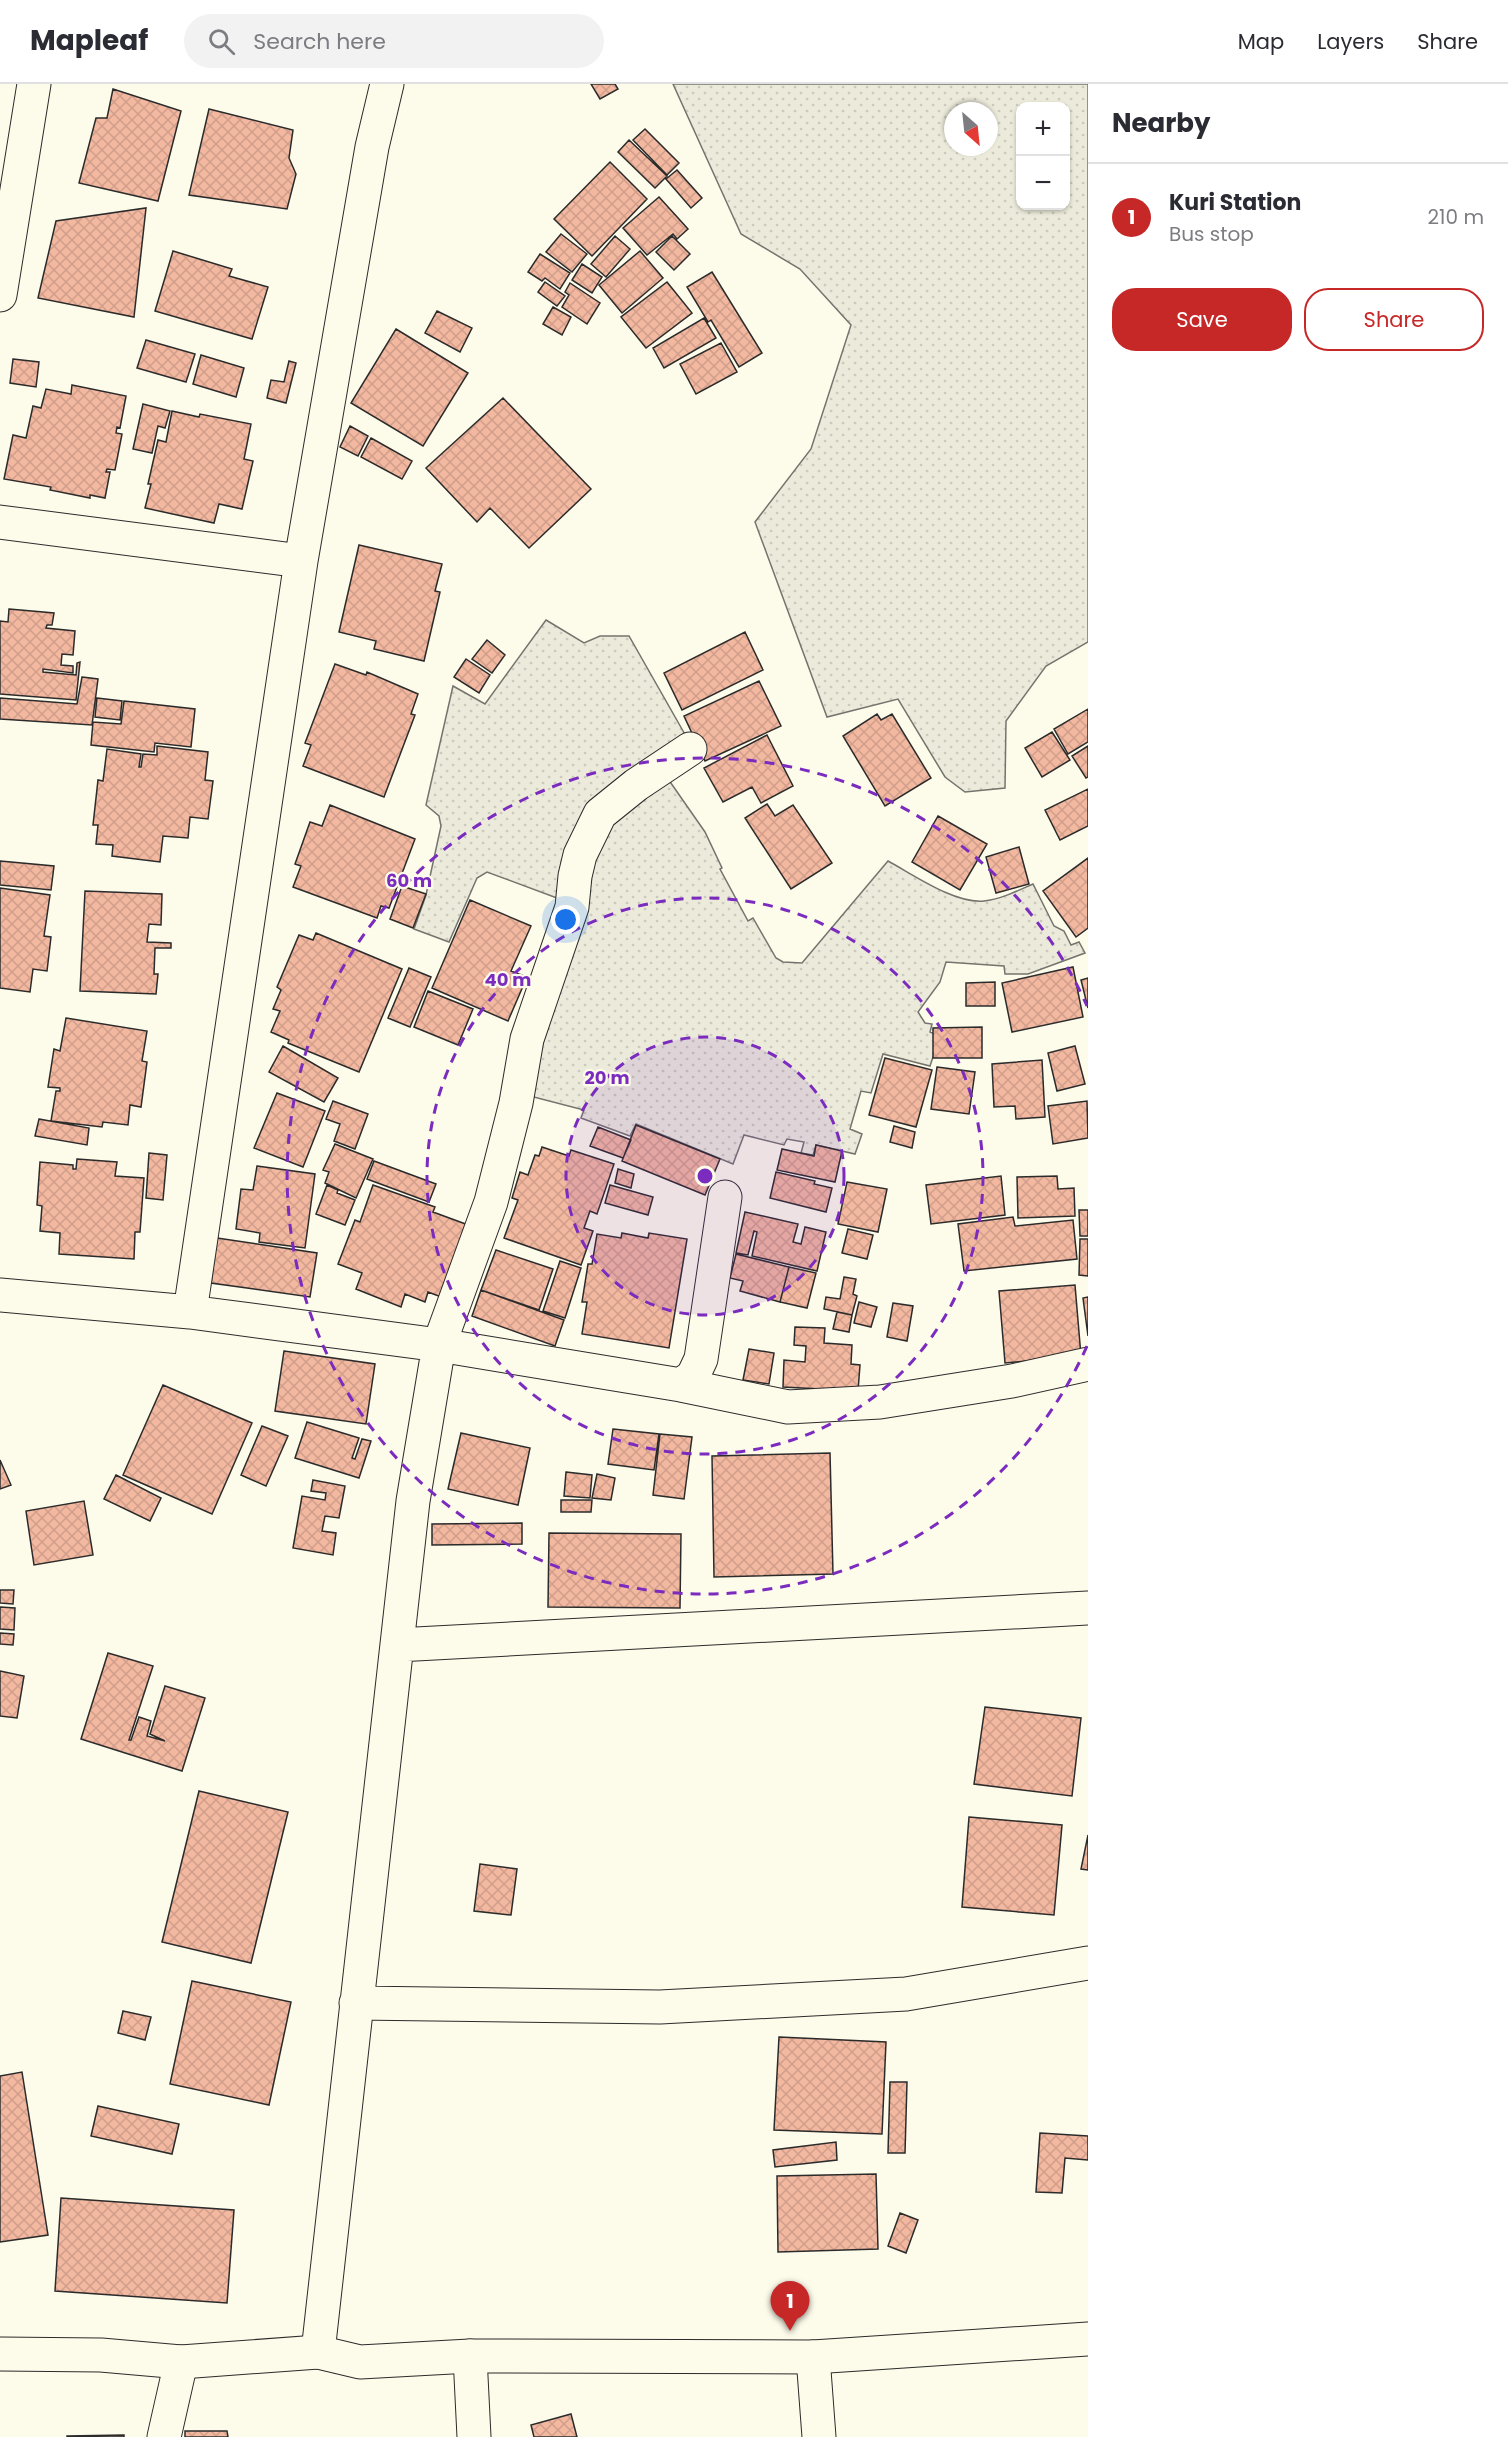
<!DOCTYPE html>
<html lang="en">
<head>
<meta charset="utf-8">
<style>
	:root { --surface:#fff; --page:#f2f2f3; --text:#2b2b33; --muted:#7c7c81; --line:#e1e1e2; --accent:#c62828 }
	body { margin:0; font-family:Poppins,sans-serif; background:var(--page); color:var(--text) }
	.controls { position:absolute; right:18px; top:18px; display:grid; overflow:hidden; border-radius:12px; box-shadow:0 2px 4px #0004 }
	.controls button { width:54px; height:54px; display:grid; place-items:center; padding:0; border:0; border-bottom:2px solid var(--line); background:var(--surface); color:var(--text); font:30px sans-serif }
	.compass { position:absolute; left:944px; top:18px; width:54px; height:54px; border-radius:50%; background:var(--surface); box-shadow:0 2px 4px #0004; rotate:153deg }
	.you { position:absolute; left:566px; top:836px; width:21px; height:21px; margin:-15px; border:4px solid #fff; border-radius:50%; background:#1a73e8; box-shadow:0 0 0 9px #1a73e833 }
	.badge { display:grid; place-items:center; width:39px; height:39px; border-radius:50%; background:var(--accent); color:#fff; font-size:20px; font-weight:700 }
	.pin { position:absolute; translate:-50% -50px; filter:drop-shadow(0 2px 3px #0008) }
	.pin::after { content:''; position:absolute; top:32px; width:21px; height:18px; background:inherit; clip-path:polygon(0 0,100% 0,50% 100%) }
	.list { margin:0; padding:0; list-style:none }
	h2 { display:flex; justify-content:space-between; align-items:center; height:78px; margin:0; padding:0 24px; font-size:26px }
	h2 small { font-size:20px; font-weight:400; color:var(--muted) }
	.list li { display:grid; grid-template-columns:39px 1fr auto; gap:18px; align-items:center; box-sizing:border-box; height:108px; padding:0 24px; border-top:2px solid var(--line) }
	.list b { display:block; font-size:22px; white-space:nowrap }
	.list p { margin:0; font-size:20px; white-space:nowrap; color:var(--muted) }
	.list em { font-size:20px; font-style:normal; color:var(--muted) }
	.actions { display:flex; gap:12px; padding:18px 24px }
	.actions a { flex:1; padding:14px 0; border:2px solid var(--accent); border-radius:24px; text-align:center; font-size:21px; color:var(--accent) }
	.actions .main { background:var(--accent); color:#fff }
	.icon { flex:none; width:33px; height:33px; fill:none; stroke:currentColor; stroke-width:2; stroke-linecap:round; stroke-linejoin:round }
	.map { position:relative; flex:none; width:1088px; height:2353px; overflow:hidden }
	header { display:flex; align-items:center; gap:36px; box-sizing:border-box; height:84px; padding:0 30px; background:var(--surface); border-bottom:2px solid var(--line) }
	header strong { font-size:28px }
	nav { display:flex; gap:33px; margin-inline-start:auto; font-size:21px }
	.search { width:420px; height:54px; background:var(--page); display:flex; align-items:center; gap:15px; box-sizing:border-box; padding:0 21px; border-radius:33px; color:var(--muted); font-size:22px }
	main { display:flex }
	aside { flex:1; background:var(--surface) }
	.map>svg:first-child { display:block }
	.grass { fill:url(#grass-dots); stroke:#74746e; stroke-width:1.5; fill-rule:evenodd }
	.building { fill:url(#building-cross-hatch); stroke:#2b2b2b; stroke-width:1.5 }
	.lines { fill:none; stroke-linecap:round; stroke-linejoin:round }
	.minor-casing { stroke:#2b2b2b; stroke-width:35 }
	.secondary-casing { stroke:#2b2b2b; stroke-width:35 }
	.minor { stroke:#fdfbea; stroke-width:33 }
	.secondary { stroke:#fdfbea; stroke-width:33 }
	.ring { fill:none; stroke:#7b2cbf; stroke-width:3; stroke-dasharray:10 8 }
	.centre { fill:#7b2cbf; stroke:#fdfbea; stroke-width:3 }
	.ring-label { font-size:18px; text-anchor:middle; font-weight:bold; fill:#7b2cbf; stroke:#fdfbea; stroke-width:4.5; stroke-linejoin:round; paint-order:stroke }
</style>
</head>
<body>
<header>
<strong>Mapleaf</strong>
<div class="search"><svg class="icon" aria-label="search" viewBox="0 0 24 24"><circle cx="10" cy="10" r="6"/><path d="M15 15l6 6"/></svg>Search here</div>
<nav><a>Map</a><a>Layers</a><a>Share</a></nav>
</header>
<main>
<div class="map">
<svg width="1088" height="2353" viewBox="0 0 1088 2353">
	<defs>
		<pattern id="grass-dots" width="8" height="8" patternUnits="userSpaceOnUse" patternTransform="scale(1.5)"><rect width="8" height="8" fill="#ecebdb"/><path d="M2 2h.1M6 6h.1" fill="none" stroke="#cbcabc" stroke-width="1.8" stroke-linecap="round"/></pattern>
		<pattern id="building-cross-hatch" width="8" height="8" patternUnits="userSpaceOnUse" patternTransform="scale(1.5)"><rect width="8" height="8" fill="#f2b8a0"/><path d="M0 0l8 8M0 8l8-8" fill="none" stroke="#d09e8a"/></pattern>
	</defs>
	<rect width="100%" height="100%" fill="#fdfbea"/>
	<!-- grass -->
	<path class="grass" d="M 673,0 L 1088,0 L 1088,558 L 1046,582 L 1006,637 L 1005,704 L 965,708 L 945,693 L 898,615 L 827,633 L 755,438 L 811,365 L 851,241 L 800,185 L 741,150 ZM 1020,22 L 1066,22 L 1066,122 L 1020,122 ZM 953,27 L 989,27 L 989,63 L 953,63 Z
		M 546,536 L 584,559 L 600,552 L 629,552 L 687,654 L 630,694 L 565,817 L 487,788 L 477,794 L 449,858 L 414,845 L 426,811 L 441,742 L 439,732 L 426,721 L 453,602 L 485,620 Z
		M 666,692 L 705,748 L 722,784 L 720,785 L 748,837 L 753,834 L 776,874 L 783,878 L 802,879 L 888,777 C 914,791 955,820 984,817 C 1001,815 1017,807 1033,800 L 1054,842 L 1064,847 L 1071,861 L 1079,858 L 1085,869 L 1028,890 L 1005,890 L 1004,882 L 946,878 L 940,898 L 918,928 L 925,939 L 932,940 L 930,948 L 940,952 L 930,982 L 883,970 L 871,1009 L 861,1007 L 850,1045 L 862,1050 L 855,1070 L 816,1061 L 813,1071 L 801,1069 L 804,1058 L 787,1055 L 784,1061 L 744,1051 L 733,1080 L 636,1040 L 630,1052 L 581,1034 L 584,1026 L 526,1011 L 604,735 Z"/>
	<!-- building -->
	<path class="building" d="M 591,0 L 615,0 L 618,5 L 600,15 Z
		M 113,5 L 181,27 L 158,117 L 79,99 L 96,34 L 107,34 Z
		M 209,25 L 293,46 L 289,74 L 296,90 L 287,125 L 189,111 Z
		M 645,45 L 679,79 L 667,91 L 633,56 Z
		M 629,56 L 667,92 L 655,104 L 618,68 Z
		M 610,78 L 647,115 L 592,172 L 554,135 Z
		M 677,86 L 702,114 L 691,124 L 666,95 Z
		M 659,113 L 688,145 L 677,155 L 673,150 L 647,171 L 623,144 Z
		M 146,124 L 134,233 L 38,214 L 56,137 Z
		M 561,150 L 587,170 L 572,188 L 546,168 Z
		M 615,152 L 630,165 L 606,193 L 591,180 Z
		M 672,152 L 690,170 L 674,186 L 656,168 Z
		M 173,167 L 232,185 L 229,192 L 268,203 L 252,255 L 155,227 Z
		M 640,167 L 663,194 L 622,229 L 599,201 Z
		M 540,170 L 570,189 L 560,205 L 545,194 L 542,197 L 528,188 Z
		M 582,180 L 602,193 L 592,209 L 572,196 Z
		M 712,188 L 762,269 L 739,283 L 711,236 L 708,238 L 687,203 Z
		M 545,198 L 565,212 L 557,222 L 538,208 Z
		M 667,198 L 692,229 L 646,264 L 621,233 Z
		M 570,199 L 600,219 L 587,240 L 562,223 L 569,211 L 565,208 Z
		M 553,223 L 571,233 L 562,251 L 543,240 Z
		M 437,227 L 472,244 L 460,268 L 425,249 Z
		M 704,234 L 716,254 L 664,284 L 653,264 Z
		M 396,245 L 468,289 L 423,362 L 351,319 Z
		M 146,256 L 195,270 L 186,298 L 137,284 Z
		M 721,259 L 737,288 L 696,310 L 680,280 Z
		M 201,271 L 244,284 L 236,313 L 193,300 Z
		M 13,275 L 39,278 L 36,303 L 10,299 Z
		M 289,277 L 296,279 L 286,319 L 267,314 L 271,296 L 284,298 Z
		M 72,301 L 126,312 L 120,344 L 117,343 L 116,349 L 122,350 L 115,386 L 107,385 L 106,388 L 110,388 L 105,414 L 90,411 L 90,414 L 50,406 L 51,403 L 4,395 L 13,351 L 26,354 L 33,322 L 41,324 L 46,305 L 71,310 Z
		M 503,314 L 591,405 L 529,464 L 490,424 L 477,438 L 426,384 Z
		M 143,320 L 170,327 L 165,344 L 158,342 L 152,369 L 133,365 Z
		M 172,327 L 199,333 L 200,330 L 251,340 L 244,375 L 253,377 L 242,425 L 219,420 L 214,439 L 145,424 L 151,400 L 148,400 L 158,356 L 166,358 Z
		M 350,342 L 368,352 L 358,372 L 340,363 Z
		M 371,354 L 412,377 L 402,395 L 361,373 Z
		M 359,461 L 442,480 L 435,507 L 440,508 L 424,577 L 374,565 L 376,557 L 339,548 Z
		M 9,525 L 54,529 L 52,541 L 47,541 L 46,544 L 75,547 L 73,571 L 62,570 L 61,581 L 73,582 L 73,589 L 43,585 L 43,588 L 76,591 L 77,579 L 80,578 L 76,616 L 0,610 L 0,537 L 8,538 Z
		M 745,548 L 763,586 L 682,626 L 664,589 Z
		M 487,556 L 505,571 L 492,589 L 472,575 Z
		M 466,575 L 490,591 L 479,609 L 454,593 Z
		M 335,580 L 366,591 L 367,588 L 418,610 L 411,630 L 415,631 L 384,713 L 303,682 L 311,661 L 305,659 Z
		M 82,593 L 98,595 L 92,641 L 0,635 L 0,614 L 77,620 Z
		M 759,597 L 781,642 L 705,677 L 684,632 Z
		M 97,614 L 122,617 L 120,636 L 95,633 Z
		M 124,617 L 195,625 L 191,663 L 155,659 L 154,668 L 91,661 L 93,638 L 121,640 Z
		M 1088,625 L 1088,658 L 1068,670 L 1054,645 Z
		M 877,630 L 881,636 L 892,630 L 931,694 L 885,722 L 843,652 Z
		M 1052,648 L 1070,676 L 1042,693 L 1025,664 Z
		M 767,651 L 793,702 L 761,719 L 752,703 L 723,718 L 704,684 Z
		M 157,662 L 208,668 L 205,696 L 213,697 L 208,735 L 190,733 L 188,754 L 163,752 L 160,778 L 112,772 L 113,761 L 96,760 L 98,741 L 93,741 L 98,696 L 103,697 L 107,665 L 141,670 L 139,683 L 141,683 L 143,670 L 157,671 Z
		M 1088,662 L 1088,693 L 1086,694 L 1072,672 Z
		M 1088,705 L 1088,742 L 1060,756 L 1045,726 Z
		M 767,720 L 775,732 L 793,721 L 832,779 L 791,805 L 745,734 Z
		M 330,721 L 415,755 L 389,824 L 381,822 L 377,834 L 293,803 L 301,782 L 295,780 L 310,738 L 322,742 Z
		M 938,732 L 987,760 L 960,806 L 912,778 Z
		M 1019,763 L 1029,800 L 996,809 L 986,773 Z
		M 1088,774 L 1088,844 L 1076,853 L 1043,807 Z
		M 0,777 L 54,782 L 51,806 L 0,801 Z
		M 402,802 L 426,810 L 413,844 L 390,835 Z
		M 0,804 L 50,811 L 44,852 L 51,853 L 47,887 L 33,885 L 30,908 L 0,904 Z
		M 85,807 L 162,810 L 161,841 L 149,840 L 147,858 L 171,859 L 171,864 L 155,864 L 154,890 L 158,890 L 156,910 L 80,907 Z
		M 470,816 L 531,842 L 511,887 L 527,893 L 508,937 L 432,904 Z
		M 316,849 L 402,885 L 359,988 L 288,959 L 289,956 L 271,948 L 280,927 L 273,925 L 281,906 L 277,903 L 299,851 L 313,856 Z
		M 1073,883 L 1083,933 L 1012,948 L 1002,899 Z
		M 409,884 L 431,893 L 410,943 L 388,934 Z
		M 1088,894 L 1088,924 L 1081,896 Z
		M 995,898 L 995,922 L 966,922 L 966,899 Z
		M 428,907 L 473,925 L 458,961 L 414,943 Z
		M 66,934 L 147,947 L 142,977 L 147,978 L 141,1023 L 130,1021 L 128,1041 L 103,1038 L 102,1043 L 51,1037 L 56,1007 L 60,1007 L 60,1004 L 48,1003 L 54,965 L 60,967 Z
		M 982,943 L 982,974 L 933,974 L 933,944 Z
		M 283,962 L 338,994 L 324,1018 L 269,988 Z
		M 1075,962 L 1085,1000 L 1057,1007 L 1048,969 Z
		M 885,974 L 932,986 L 916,1043 L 869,1031 Z
		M 1042,976 L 1045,1033 L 1016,1035 L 1015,1022 L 994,1023 L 992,980 Z
		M 937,983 L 975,988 L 969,1030 L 931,1025 Z
		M 277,1009 L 325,1027 L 303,1083 L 254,1064 Z
		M 333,1017 L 368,1030 L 355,1065 L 334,1057 L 340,1040 L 326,1035 Z
		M 1087,1017 L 1088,1054 L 1053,1060 L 1048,1022 Z
		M 39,1035 L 89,1044 L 87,1061 L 35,1052 Z
		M 636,1041 L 720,1075 L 705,1111 L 622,1077 Z
		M 894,1042 L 915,1048 L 912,1064 L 890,1058 Z
		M 598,1043 L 631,1056 L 623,1074 L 590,1062 Z
		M 335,1060 L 373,1075 L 356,1114 L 325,1099 L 329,1088 L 323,1086 Z
		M 816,1061 L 842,1067 L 835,1098 L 777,1086 L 782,1065 L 814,1072 Z
		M 542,1063 L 569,1072 L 571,1066 L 614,1080 L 597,1130 L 590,1127 L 584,1144 L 593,1147 L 581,1181 L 504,1154 L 518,1116 L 512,1114 L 520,1088 L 528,1091 L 535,1071 L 539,1072 Z
		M 149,1069 L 167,1071 L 163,1116 L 146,1114 Z
		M 77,1075 L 117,1078 L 115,1092 L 144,1094 L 140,1148 L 135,1148 L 134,1175 L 59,1170 L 60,1149 L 40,1147 L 42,1122 L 37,1121 L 40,1078 L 73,1081 L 73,1085 L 76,1085 Z
		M 374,1077 L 436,1100 L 429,1118 L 367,1095 Z
		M 257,1082 L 315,1090 L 305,1164 L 259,1158 L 260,1149 L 236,1145 L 241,1105 L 253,1106 Z
		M 618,1085 L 634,1090 L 631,1104 L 615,1099 Z
		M 776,1088 L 815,1097 L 814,1100 L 832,1104 L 826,1128 L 770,1114 Z
		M 1001,1092 L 1005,1131 L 931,1140 L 926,1101 Z
		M 1057,1092 L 1058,1105 L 1074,1104 L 1075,1132 L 1018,1134 L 1017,1093 Z
		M 847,1098 L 887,1105 L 878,1148 L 838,1140 Z
		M 327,1101 L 338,1106 L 337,1109 L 355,1116 L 345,1141 L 316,1130 Z
		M 373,1101 L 435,1123 L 433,1128 L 471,1142 L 444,1214 L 428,1208 L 425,1218 L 405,1210 L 401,1223 L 356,1205 L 362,1189 L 338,1180 L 355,1136 L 360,1138 Z
		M 610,1101 L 653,1113 L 648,1131 L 605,1119 Z
		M 1079,1126 L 1088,1126 L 1088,1152 L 1080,1152 Z
		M 745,1128 L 798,1140 L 793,1158 L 801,1160 L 805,1143 L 826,1148 L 817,1187 L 752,1172 L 757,1148 L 754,1147 L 748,1171 L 736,1169 Z
		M 1013,1133 L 1015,1142 L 1073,1136 L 1077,1175 L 964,1187 L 958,1140 Z
		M 848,1145 L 873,1151 L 867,1175 L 842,1169 Z
		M 622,1149 L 648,1154 L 649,1149 L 687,1155 L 669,1264 L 582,1250 L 587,1218 L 582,1218 L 588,1180 L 592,1180 L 597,1150 L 621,1154 Z
		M 217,1154 L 317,1169 L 310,1213 L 211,1199 Z
		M 1080,1155 L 1088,1155 L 1088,1192 L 1079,1191 Z
		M 496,1166 L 553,1185 L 539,1226 L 481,1206 Z
		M 736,1170 L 789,1183 L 780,1218 L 740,1207 L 743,1197 L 730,1194 Z
		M 560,1177 L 581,1184 L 565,1234 L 543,1227 Z
		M 789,1183 L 816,1189 L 807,1224 L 780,1218 Z
		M 844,1193 L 856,1195 L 853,1210 L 857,1212 L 852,1231 L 824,1225 L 826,1213 L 840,1215 Z
		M 1075,1201 L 1081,1272 L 1005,1279 L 999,1207 Z
		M 481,1206 L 564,1236 L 555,1262 L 472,1232 Z
		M 1088,1213 L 1088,1252 L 1083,1214 Z
		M 859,1218 L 877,1223 L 871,1243 L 854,1239 Z
		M 893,1219 L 913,1222 L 907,1257 L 887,1253 Z
		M 837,1228 L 852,1231 L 849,1248 L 833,1245 Z
		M 795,1243 L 825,1244 L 824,1259 L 852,1261 L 851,1280 L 860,1281 L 858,1307 L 783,1303 L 784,1276 L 805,1278 L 806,1262 L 794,1261 Z
		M 749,1265 L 774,1269 L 769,1300 L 743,1296 Z
		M 284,1267 L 375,1280 L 366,1340 L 275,1327 Z
		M 163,1301 L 252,1339 L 212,1430 L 123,1391 Z
		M 307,1338 L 359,1354 L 352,1374 L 355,1375 L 362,1355 L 371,1357 L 359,1394 L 295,1374 Z
		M 262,1342 L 288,1352 L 266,1402 L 241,1391 Z
		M 613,1345 L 659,1350 L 654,1386 L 608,1380 Z
		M 461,1349 L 530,1364 L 518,1421 L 448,1405 Z
		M 660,1350 L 692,1353 L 684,1415 L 653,1411 Z
		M 830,1369 L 833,1490 L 714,1493 L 712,1372 Z
		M 0,1376 L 11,1401 L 0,1405 Z
		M 566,1388 L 592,1391 L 590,1414 L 564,1412 Z
		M 597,1390 L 615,1394 L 611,1416 L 592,1414 Z
		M 116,1391 L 161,1414 L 150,1437 L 104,1415 Z
		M 313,1396 L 345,1402 L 339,1434 L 325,1432 L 322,1447 L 336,1449 L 333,1471 L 293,1464 L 302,1412 L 325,1416 L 326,1409 L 311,1407 Z
		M 561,1416 L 592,1416 L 591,1428 L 561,1428 Z
		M 84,1417 L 93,1471 L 34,1481 L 26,1427 Z
		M 522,1439 L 522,1460 L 432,1461 L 432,1440 Z
		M 549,1449 L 681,1450 L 680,1524 L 548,1523 Z
		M 0,1506 L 14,1506 L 13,1520 L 0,1519 Z
		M 0,1523 L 15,1524 L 14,1546 L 0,1545 Z
		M 0,1549 L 14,1550 L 13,1561 L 0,1560 Z
		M 108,1569 L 153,1582 L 129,1656 L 131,1656 L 139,1633 L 151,1637 L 147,1652 L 165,1657 L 150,1650 L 165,1602 L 205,1614 L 182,1687 L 81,1655 Z
		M 0,1587 L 24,1592 L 17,1634 L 0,1632 Z
		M 985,1623 L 1081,1634 L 1072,1712 L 974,1700 Z
		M 199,1707 L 288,1728 L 251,1879 L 162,1858 Z
		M 969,1733 L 1062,1741 L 1054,1831 L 962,1823 Z
		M 1088,1751 L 1088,1786 L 1081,1785 Z
		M 480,1780 L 517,1785 L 511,1831 L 474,1827 Z
		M 192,1897 L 291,1918 L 269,2021 L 170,2000 Z
		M 123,1927 L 151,1933 L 145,1956 L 118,1949 Z
		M 779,1953 L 886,1958 L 882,2050 L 774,2046 Z
		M 22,1988 L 48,2151 L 0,2158 L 0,1992 Z
		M 890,1998 L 907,1998 L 905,2069 L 888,2069 Z
		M 98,2022 L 179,2040 L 172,2070 L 91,2052 Z
		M 1040,2049 L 1088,2052 L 1088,2076 L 1065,2074 L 1062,2109 L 1036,2108 Z
		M 836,2058 L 837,2076 L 775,2083 L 773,2066 Z
		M 876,2090 L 878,2165 L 778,2168 L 777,2092 Z
		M 61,2114 L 234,2126 L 227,2219 L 55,2207 Z
		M 900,2129 L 918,2136 L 906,2169 L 888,2162 Z
		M 571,2330 L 577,2353 L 534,2353 L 531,2341 Z
		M 185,2347 L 227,2347 L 228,2353 L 185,2353 Z
		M 124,2351 L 124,2353 L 67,2353 L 67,2352 Z"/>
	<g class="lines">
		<defs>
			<path id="minor" d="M 0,211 L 34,0
				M 0,438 L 301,477
				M 0,1211 L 190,1228 L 439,1261 L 681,1301 L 693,1292 L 701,1275 L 725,1113
				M 190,1228 L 301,477 L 372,63 L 387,0
				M 681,1301 L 788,1323 L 880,1318 L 1012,1297 L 1088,1280
				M 397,1561 L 1088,1524
				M 356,1919 L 660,1923 L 906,1910 L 1088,1879
				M 318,2268 L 413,1417 L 439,1261 L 491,1118 L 516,1019 L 527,955 L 572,823 L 575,792 L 580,771 L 600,730 L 636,701 L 690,665
				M 470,2272 L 474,2353
				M 813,2273 L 819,2353
				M 164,2353 L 181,2278"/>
			<path id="secondary" d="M 0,2270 L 101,2271 L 181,2278 L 318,2268 L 360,2278 L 470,2272 L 813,2273 L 1088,2255"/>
		</defs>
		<!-- minor casing -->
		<use href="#minor" class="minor-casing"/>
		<!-- secondary casing -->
		<use href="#secondary" class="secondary-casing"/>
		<!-- minor -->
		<use href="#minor" class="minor"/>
		<!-- secondary -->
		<use href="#secondary" class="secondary"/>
	</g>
	<!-- distance rings -->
	<circle cx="705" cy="1092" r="139" fill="#7b2cbf" fill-opacity=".12"/>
	<g class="ring">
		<circle cx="705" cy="1092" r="139"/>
		<circle cx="705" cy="1092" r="278"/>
		<path d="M1087 1262A418 418 0 1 1 1087 922"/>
	</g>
	<circle cx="705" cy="1092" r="9" class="centre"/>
	<g class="ring-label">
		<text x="409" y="803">60 m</text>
		<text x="508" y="902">40 m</text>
		<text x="607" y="1000">20 m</text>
	</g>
</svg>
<div class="controls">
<button>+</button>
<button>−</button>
</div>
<svg class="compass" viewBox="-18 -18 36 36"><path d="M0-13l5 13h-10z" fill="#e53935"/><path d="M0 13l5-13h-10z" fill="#7c7c81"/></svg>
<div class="you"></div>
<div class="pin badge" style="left:790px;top:2247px">1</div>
</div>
<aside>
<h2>Nearby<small></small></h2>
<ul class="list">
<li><span class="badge">1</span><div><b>Kuri Station</b><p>Bus stop</p></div><em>210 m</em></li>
</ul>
<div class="actions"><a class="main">Save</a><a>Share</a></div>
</aside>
</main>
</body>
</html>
